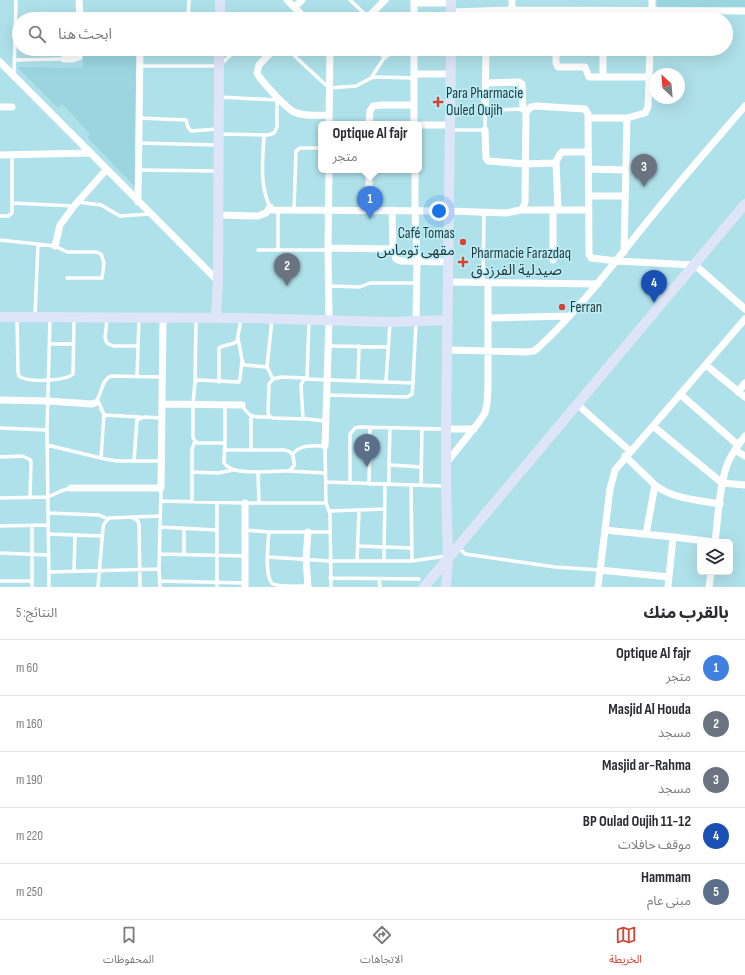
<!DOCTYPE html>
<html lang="ar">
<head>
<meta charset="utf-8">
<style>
	:root { --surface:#fff; --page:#f2f2f3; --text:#2b2b33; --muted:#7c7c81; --line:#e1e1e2; --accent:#d24535 }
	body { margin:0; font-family:"Sofia Sans Condensed","Noto Sans Arabic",sans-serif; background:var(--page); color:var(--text); direction:rtl }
	.controls { position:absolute; right:12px; bottom:12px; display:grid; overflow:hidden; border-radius:6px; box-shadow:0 4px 16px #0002 }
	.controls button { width:36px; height:36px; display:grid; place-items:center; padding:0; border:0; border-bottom:1px solid var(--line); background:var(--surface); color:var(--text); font:20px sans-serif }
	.compass { position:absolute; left:649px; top:68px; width:36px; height:36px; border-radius:50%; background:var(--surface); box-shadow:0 4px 16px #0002; rotate:334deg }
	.you { position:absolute; left:439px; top:211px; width:14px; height:14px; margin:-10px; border:3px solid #fff; border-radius:50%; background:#1a73e8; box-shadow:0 0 0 6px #1a73e833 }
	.badge { display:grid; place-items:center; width:26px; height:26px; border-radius:50%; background:var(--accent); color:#fff; font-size:13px; font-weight:700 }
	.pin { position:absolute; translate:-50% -33px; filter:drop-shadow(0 1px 2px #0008) }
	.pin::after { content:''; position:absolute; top:21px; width:14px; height:12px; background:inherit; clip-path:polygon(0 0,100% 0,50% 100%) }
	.popup { position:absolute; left:318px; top:121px; width:104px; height:52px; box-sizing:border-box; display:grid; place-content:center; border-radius:6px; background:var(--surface); filter:drop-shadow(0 1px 3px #0005); font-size:13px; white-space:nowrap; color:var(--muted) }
	.popup b { font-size:15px; color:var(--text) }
	.popup::after { content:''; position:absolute; left:50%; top:100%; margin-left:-8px; border:8px solid transparent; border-top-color:var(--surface) }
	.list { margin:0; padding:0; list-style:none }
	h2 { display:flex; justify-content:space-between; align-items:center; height:52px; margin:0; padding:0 16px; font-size:17px }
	h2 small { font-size:13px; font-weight:400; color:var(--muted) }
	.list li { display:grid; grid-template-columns:26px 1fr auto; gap:12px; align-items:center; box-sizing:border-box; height:56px; padding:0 16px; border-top:1px solid var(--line) }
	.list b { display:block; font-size:15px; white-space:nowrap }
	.list p { margin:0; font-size:13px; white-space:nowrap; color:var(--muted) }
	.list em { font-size:13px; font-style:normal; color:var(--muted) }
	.icon { flex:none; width:22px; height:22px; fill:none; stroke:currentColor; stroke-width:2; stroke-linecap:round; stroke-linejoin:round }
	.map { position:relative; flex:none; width:745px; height:587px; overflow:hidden; direction:ltr }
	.search { position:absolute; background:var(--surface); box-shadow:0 4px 16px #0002; left:12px; right:12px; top:12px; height:44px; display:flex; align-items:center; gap:10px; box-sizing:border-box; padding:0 14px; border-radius:22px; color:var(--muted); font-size:15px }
	.sheet { height:332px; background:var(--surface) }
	nav { display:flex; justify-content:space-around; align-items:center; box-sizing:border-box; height:56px; border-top:1px solid var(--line); background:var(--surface); font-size:11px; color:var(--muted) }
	nav a { display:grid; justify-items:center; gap:2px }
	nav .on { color:var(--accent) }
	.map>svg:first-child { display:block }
	.built { fill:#9bd6e0 }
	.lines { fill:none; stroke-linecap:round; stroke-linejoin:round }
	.lane { stroke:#fff; stroke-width:3.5 }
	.street { stroke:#fff; stroke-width:7 }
	.secondary { stroke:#dfe5f8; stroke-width:10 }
	.poi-dot { fill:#d24535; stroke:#bceef8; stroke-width:1.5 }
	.labels { text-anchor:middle; stroke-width:3; stroke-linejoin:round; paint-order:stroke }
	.poi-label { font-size:15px; fill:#25393c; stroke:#bceef8; text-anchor:start }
</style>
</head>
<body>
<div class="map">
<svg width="745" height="587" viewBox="0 0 745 587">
	<rect width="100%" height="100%" fill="#afe1ea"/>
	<!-- built -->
	<path class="built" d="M 657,0 L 745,0 L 745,7 L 657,7 Z
		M 83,49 L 136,49 L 135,187 L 88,138 L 90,134 L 62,104 L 58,108 L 17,67 L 83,68 Z"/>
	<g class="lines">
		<!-- lane -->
		<path class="lane" d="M 350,0 L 368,17
			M 188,19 L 189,0
			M 287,49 L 329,88 L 356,86 L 371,78 L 376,77 L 414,78
			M 374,49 L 385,58 L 396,49
			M 15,60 L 64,59
			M 140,66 L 219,66 L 237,49
			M 14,75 L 16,0
			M 371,78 L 384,58
			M 220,97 L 277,100
			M 139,118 L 186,120 L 188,127 L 191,131 L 218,129
			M 451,130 L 485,130 L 485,112 L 487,110 L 524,109
			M 220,134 L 268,135 L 274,133 L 277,127 L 277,99
			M 264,135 C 263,158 259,185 270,207
			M 139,143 L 217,145
			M 138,170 L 217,171
			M 78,202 L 101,205 L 120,216 L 150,214
			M 12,203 L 73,206
			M 294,210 L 296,151 L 300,148 L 321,148
			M 278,211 L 278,250
			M 0,216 L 8,216 L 12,213 L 12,155
			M 0,240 L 55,246 L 67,252 L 96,252 L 101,254 L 104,263 L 102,278 L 67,278
			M 258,250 L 328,250
			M 483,283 L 484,212
			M 329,286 L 360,287 L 370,283 L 417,283
			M 35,316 L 38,244
			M 17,318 L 18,372 L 19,376 C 27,383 65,381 73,374 L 74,319
			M 107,319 L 105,338 L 107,343 L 113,346 L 138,346
			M 272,319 L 267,367 L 273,379
			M 238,338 L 242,360 L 244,365 L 267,367
			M 50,344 L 74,344
			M 329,346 L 388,347
			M 242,360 L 240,379 L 239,382 L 198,380 L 195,382 L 193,404 L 193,438 L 197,443 L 225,443 L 224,463 C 232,473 246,471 258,472 L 259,503
			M 137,376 L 139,319
			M 358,381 L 359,346
			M 386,381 L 390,323
			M 195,382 L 196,320
			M 219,382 L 219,348 C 224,344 232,346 237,341 L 241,319
			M 413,383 L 416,322
			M 97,400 C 101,404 101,412 105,415 L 140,417
			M 95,403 C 102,395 101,380 111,376 L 162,377
			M 242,405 C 250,419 255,417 270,417
			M 305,419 L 273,418 L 270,417 L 268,413 L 269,384 L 273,379 L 281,377 L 307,378 L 309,321
			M 326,421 L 307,419 L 303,418 L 301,385 L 304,379 L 413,383 L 412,394 L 407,397 L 327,395
			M 0,428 L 47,430
			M 390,428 L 389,463 L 391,465 L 421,467
			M 225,443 L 225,405
			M 47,445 L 105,459 L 117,461 L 162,461
			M 224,450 L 284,450 C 294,451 294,458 294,466 L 289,471 L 284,471 L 258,472
			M 251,450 L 251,416
			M 293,454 C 300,444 314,446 325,446 L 326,503 L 330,514 L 331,587
			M 0,457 L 22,456 L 29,459 L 31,461 L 30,498
			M 101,458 L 104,414
			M 134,461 L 137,420 L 144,417 L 161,418
			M 289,471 L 325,473
			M 192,472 L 218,473 L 233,470
			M 326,482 L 444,486
			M 350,483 L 350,434 L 355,428 L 359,427 L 445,429
			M 369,484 L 370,427
			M 389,484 L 389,463
			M 411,485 L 412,561
			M 421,485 L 422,429
			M 0,498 L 48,497 L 61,491 L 71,488
			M 161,501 L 245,503 L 326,503
			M 192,502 L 192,449 L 195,441
			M 330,511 L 385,509
			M 48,513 L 99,515 L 108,519
			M 132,517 L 138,521 L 139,525 L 140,587
			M 0,526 L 48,525
			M 160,527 L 217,530
			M 184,528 L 184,554
			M 245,530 L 269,532 L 330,532
			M 269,532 C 268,543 264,578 273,584 C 279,587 300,586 308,586
			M 48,534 L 102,536
			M 358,546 L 412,548
			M 459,548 L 465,554 L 555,567 L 600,570
			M 0,553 L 48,555
			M 160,554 L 245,556
			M 268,557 L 330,561 L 412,561 L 446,556
			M 357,561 L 359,510
			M 384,561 L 385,484
			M 74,571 L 75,535
			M 49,572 L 159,569
			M 330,578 L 419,579
			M 379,579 L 380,587
			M 0,581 L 32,581
			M 160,581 L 245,583
			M 32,587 L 32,526
			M 49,587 L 47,430 L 50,318
			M 98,587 L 103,528 L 104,524 L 109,518 L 160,516
			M 160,587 L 159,569 L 161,488
			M 217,587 L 217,503"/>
		<!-- street -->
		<path class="street" d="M 79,0 L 80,19
			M 287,0 L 306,19
			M 414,0 L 414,19
			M 512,0 L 512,10
			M 414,3 L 451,3
			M 295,7 L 302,0
			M 451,12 L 512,10 L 745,11
			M 366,19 L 385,0
			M 486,19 L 486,11
			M 604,19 L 604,11
			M 652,19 L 652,0
			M 274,49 L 259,65 L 257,73 C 261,81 286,108 294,112 C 304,117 319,115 329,115
			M 414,49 L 414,124
			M 556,49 L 556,63 L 558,67 L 585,67 L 589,77 L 649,77
			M 64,59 L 73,59 L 79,57 L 80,49
			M 0,62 L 218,281
			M 414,74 L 451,74
			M 603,77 L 603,49
			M 486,83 L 519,82 L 522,84 L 523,109
			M 0,107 L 12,107
			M 485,112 L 486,49
			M 588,118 L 627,118 L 645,113 L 648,107 L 650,49
			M 329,124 L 330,49
			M 369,124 L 370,111 L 373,106 L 382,105 L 414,105
			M 419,125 L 450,125
			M 485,130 L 486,158 L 488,161 L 525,164 L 553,163 L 556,162 L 560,154 L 562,152 L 588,152
			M 0,155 L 90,153
			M 556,162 L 558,210
			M 589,169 L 626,170
			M 415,170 L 415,211 L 417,262 L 416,321
			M 589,196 L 625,196
			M 138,202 L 140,49
			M 272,210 L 450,211 L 506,213 L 520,210 L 523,208 L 525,202 L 526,112 L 531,107 L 536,106 L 585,109 L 588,114 L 589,254 L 591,258 L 617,261 L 695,265 L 745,309
			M 369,210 L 369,170
			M 392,210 L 393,249 L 396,259 L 401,261 L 449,262
			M 520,210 L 589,210
			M 218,215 L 258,216 L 266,213 L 270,207
			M 55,246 L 60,225 L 74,206 L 106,170
			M 328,248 L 393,249
			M 624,252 L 627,118
			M 553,260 L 553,210
			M 449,282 L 598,284
			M 488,318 L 569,316
			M 447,350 L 526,352 L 534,351 L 539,347 C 583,306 618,257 656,211 C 685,175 715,141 745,106
			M 706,365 L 745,397
			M 738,392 L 745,383
			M 680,394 L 738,445
			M 0,400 L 48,401 L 92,404 L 95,403
			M 162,404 L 242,405
			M 578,405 L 630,451
			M 653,426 L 722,483 L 745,485
			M 446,429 L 474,429
			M 325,446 L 329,320 L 328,248 L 329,170
			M 735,450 L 745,456
			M 625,456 L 655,485 L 646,534
			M 447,462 L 479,422 L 485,413 L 487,404 L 488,386 L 488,283
			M 655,485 C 673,499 697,500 720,504
			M 71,488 L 161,488 L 163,319
			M 605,530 L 673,537 L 668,587
			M 308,532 L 306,559 L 308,587
			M 673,537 L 715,542
			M 715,542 C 718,519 719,487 727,465 C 731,454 738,445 745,436
			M 600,570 L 669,577
			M 245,587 L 245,503
			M 598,587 L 610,489 L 615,470 L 745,319
			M 709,587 L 711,572"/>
		<!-- secondary -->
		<path class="secondary" d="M 220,19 L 220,0
			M 451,19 L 451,0
			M 0,317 L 241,318 L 390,322 L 448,320
			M 216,318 L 218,281 L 219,49
			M 424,587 L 745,204
			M 446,587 L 448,559 L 446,486 L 446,429 L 451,49"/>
	</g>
	<!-- markers -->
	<g class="poi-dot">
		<path d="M436 96h4v4h4v4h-4v4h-4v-4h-4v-4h4z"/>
		<circle cx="463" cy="242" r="4"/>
		<path d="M461 256h4v4h4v4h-4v4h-4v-4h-4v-4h4z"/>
		<circle cx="562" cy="307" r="4"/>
	</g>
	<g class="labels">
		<!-- poi labels -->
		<g class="poi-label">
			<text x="446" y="98">Para Pharmacie<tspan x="446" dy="17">Ouled Oujih</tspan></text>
			<text x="455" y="238" text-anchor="end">Café Tomas<tspan x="455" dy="17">مقهى توماس</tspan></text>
			<text x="471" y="258">Pharmacie Farazdaq<tspan x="471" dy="17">صيدلية الفرزدق</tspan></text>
			<text x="570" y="312">Ferran</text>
		</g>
	</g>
</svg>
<div class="controls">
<button><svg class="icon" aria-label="layers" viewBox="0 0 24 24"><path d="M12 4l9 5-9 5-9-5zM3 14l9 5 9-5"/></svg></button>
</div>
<svg class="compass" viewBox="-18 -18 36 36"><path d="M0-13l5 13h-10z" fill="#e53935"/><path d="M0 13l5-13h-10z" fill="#7c7c81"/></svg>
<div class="you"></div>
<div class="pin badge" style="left:370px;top:219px;background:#3f7fe0">1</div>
<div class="popup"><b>Optique Al fajr</b>متجر</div>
<div class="pin badge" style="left:287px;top:286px;background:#6b7280">2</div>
<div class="pin badge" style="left:644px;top:187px;background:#6b7280">3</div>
<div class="pin badge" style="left:654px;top:303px;background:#1a4fb4">4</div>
<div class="pin badge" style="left:367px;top:467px;background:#5c6f8a">5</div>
<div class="search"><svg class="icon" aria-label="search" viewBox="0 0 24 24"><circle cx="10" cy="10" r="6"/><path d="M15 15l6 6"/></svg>ابحث هنا</div>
</div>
<section class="sheet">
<h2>بالقرب منك<small>النتائج: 5</small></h2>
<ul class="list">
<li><span class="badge" style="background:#3f7fe0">1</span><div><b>Optique Al fajr</b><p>متجر</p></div><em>60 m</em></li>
<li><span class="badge" style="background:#6b7280">2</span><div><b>Masjid Al Houda</b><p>مسجد</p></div><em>160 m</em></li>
<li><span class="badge" style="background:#6b7280">3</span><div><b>Masjid ar-Rahma</b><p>مسجد</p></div><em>190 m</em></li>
<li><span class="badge" style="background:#1a4fb4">4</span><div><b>11-12 BP Oulad Oujih</b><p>موقف حافلات</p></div><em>220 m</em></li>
<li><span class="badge" style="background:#5c6f8a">5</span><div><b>Hammam</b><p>مبنى عام</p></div><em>250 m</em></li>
</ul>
</section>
<nav>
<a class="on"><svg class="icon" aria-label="map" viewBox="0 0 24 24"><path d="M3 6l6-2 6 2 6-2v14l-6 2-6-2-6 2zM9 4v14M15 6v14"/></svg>الخريطة</a>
<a><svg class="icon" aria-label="directions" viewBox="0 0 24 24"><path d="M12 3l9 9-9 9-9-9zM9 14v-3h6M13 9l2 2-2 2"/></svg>الاتجاهات</a>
<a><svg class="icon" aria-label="saved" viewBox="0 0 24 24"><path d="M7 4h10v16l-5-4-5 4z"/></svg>المحفوظات</a>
</nav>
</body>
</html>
